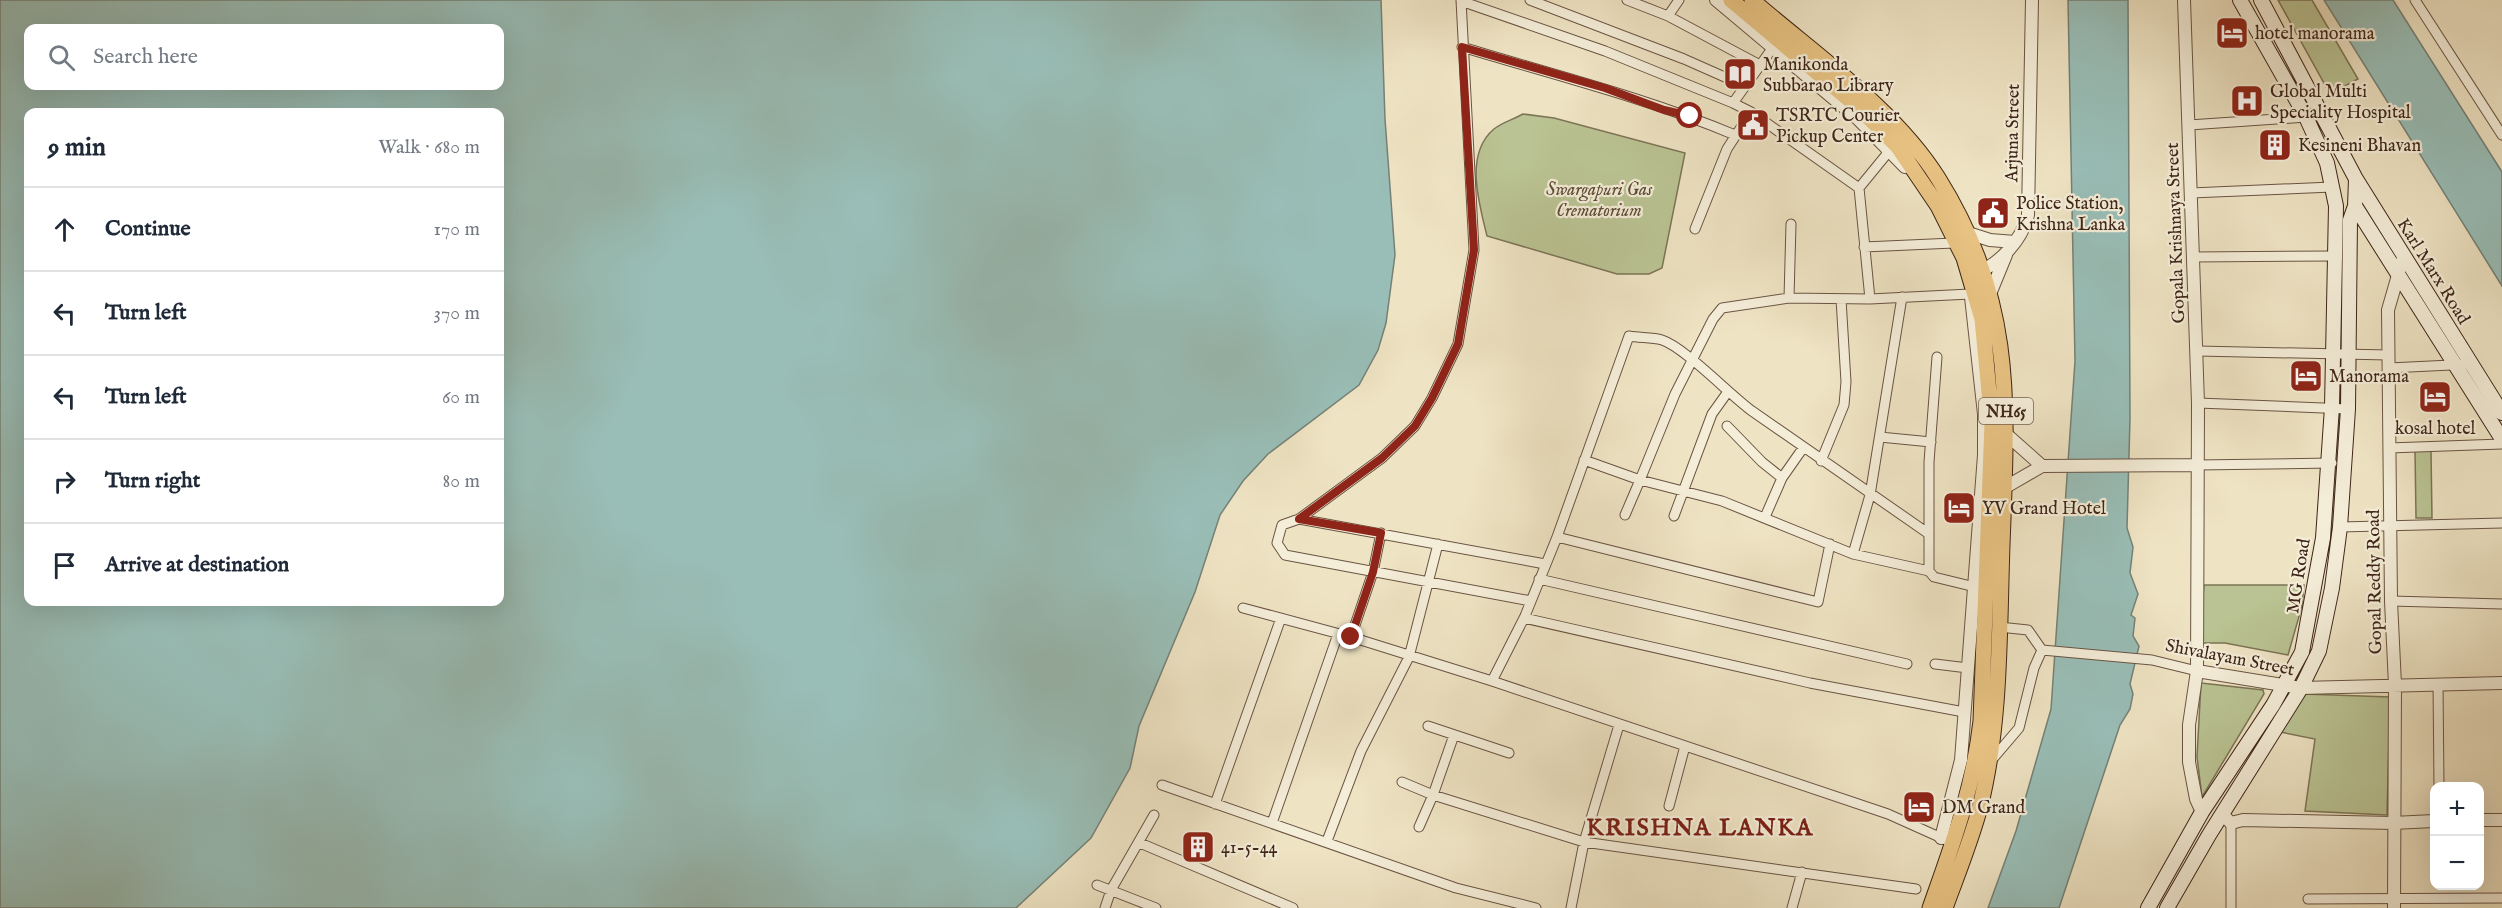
<!DOCTYPE html>
<html lang="en">
<head>
<meta charset="utf-8">
<style>
	:root { --surface:#fff; --page:#f2f2f3; --text:#1f2937; --muted:#747a83; --line:#e0e1e3 }
	body { margin:0; font-family:"IM FELL English",serif; background:var(--page); color:var(--text) }
	.controls { position:absolute; right:18px; bottom:18px; display:grid; overflow:hidden; border-radius:12px; box-shadow:0 6px 24px #0002 }
	.controls button { width:54px; height:54px; display:grid; place-items:center; padding:0; border:0; border-bottom:2px solid var(--line); background:var(--surface); color:var(--text); font:30px sans-serif }
	.stop { position:absolute; width:18px; height:18px; margin:-14px; border:4px solid #8f2418; border-radius:50%; background:#fff }
	.stop.end { background:#8f2418; border-color:#fff; box-shadow:0 2px 6px #0008 }
	.list { margin:0; padding:0; list-style:none }
	h2 { display:flex; justify-content:space-between; align-items:center; height:78px; margin:0; padding:0 24px; font-size:26px }
	h2 small { font-size:20px; font-weight:400; color:var(--muted) }
	.list li { display:grid; grid-template-columns:39px 1fr auto; gap:18px; align-items:center; box-sizing:border-box; height:84px; padding:0 24px; border-top:2px solid var(--line) }
	.list b { display:block; font-size:22px; white-space:nowrap }
	.list em { font-size:20px; font-style:normal; color:var(--muted) }
	.icon { flex:none; width:33px; height:33px; fill:none; stroke:currentColor; stroke-width:2; stroke-linecap:round; stroke-linejoin:round }
	.map { position:relative; flex:none; width:2502px; height:908px; overflow:hidden }
	.search { position:absolute; background:var(--surface); box-shadow:0 6px 24px #0002; left:24px; top:24px; width:480px; height:66px; display:flex; align-items:center; gap:15px; box-sizing:border-box; padding:0 21px; border-radius:12px; color:var(--muted); font-size:22px }
	.panel { position:absolute; background:var(--surface); box-shadow:0 6px 24px #0002; left:24px; top:108px; width:480px; height:498px; border-radius:12px }
	.map>svg:first-child { display:block }
	.green { fill:#bac393; stroke:#7c7456; stroke-width:1.5 }
	.water { fill:#99beb7; stroke:#758177; stroke-width:1.5; fill-rule:evenodd }
	.lines { fill:none; stroke-linecap:round; stroke-linejoin:round }
	.minor-casing { stroke:#6a5443; stroke-width:11 }
	.tertiary-casing { stroke:#6a5443; stroke-width:14 }
	.secondary-casing { stroke:#3e2518; stroke-width:16 }
	.trunk-casing { stroke:#3e2518; stroke-width:17 }
	.minor { stroke:#f4edd8; stroke-width:9 }
	.tertiary { stroke:#f4edd8; stroke-width:12 }
	.secondary { stroke:#f4edd8; stroke-width:14 }
	.trunk { stroke:#e7c282; stroke-width:15 }
	.route { stroke:#8f2418; stroke-width:8 }
	.labels { text-anchor:middle; stroke-width:4.5; stroke-linejoin:round; paint-order:stroke }
	.shield { fill:#f4edd8; stroke:#756152; stroke-width:1.5 }
	.shield-label { font-size:16px; font-weight:bold; fill:#3e2518 }
	.poi-label { font-size:18px; fill:#3e2518; stroke:#f4edd8; text-anchor:start }
	.street-label { font-size:18px; fill:#3e2518; stroke:#f4edd8 }
	.park-label { font-size:18px; font-style:italic; fill:#5d4c37; stroke:#f4edd8 }
	.district-label { font-size:24px; font-weight:bold; letter-spacing:1.5px; fill:#7a1f14; stroke:#f4edd8 }
</style>
</head>
<body>
<div class="map">
<svg width="2502" height="908" viewBox="0 0 2502 908">
	<rect width="100%" height="100%" fill="#eee3c3"/>
	<filter id="stains"><feTurbulence type="fractalNoise" baseFrequency=".00333" numOctaves="4"/><feColorMatrix values="0 0 0 0 .2 0 0 0 0 .09 0 0 0 0 .02 0 0 0 .5 -.17"/></filter>
	<radialGradient id="worn" r=".72"><stop offset=".6" stop-color="#630" stop-opacity="0"/><stop offset="1" stop-color="#630" stop-opacity=".3"/></radialGradient>
	<!-- green -->
	<path class="green" d="M 2278,0 L 2312,0 L 2358,79 L 2330,94 Z
		M 1523,114 L 1554,118 L 1685,153 L 1662,268 L 1649,274 L 1617,274 L 1487,236 C 1479,203 1464,154 1494,129 C 1501,123 1514,119 1523,114 Z
		M 2415,450 L 2431,450 L 2432,518 L 2416,518 Z
		M 2204,585 L 2304,585 L 2302,606 L 2288,655 L 2225,643 L 2199,643 Z
		M 2201,683 L 2263,690 L 2264,694 L 2202,797 L 2197,757 Z
		M 2304,694 L 2390,697 L 2387,815 L 2305,811 L 2315,739 L 2280,732 Z"/>
	<!-- water -->
	<path class="water" d="M 0,0 L 1381,0 L 1385,119 L 1395,255 L 1386,323 L 1378,350 L 1359,385 L 1268,454 L 1243,481 L 1220,515 L 1195,592 L 1139,726 L 1130,768 L 1091,838 L 1016,908 L 0,908 ZM 500,28 L 500,86 L 28,86 L 28,28 ZM 500,112 L 500,602 L 28,602 L 28,112 Z
		M 2068,0 L 2128,0 L 2130,418 L 2127,528 L 2133,547 L 2130,573 L 2138,594 L 2131,615 L 2135,618 L 2133,636 L 2139,646 L 2130,684 L 2133,694 L 2130,709 L 2120,725 L 2059,908 L 1988,908 L 2016,831 L 2051,709 L 2075,361 Z
		M 2324,0 L 2393,0 L 2502,172 L 2502,286 Z"/>
	<g class="lines">
		<defs>
			<path id="minor" d="M 1461,0 L 1474,250 L 1458,344 L 1432,398 L 1415,426 L 1382,458 L 1299,519 L 1282,525 L 1277,543 L 1285,555 L 1531,601
				M 1530,0 L 1684,59 L 1745,86
				M 1627,0 L 1668,16 L 1760,65
				M 2415,0 L 2502,135
				M 1461,1 L 1605,51 L 1733,103 L 1751,112 L 1859,188 L 1870,299
				M 1668,16 L 1679,0
				M 1462,47 C 1554,75 1647,98 1735,135
				M 1733,103 L 1774,46
				M 2189,125 L 2306,117
				M 1859,188 L 1886,155 L 1888,149
				M 2191,193 L 2332,187
				M 1695,229 L 1727,149 L 1751,112
				M 1864,247 L 1954,243
				M 2193,257 L 2333,256
				M 1789,298 L 1791,224
				M 2198,351 L 2388,355
				M 1937,357 L 1929,462 L 1929,571 L 1934,577 L 1975,587
				M 2389,368 L 2472,364
				M 2198,403 L 2348,409
				M 1727,426 L 1762,462 L 1782,478
				M 1880,437 L 1931,442
				M 2389,448 L 2502,444
				M 1584,460 L 1640,480 L 1675,394 L 1713,319 L 1722,308 L 1789,298 L 1870,299 L 1970,294
				M 1821,461 L 1844,405 L 1846,382 L 1841,299
				M 2197,465 L 2332,463
				M 1625,515 L 1640,480 L 1722,501 L 1853,554 L 1929,571
				M 1674,516 L 1712,414 L 1727,393
				M 1765,517 L 1782,478 L 1803,448
				M 1299,519 L 1545,564
				M 2340,527 L 2502,523
				M 1557,537 L 1818,602 L 1830,544
				M 1853,554 L 1870,495 L 1902,297
				M 1539,579 L 1907,664
				M 2391,601 L 2502,604
				M 1243,608 L 1351,637 L 1492,681 L 1888,814 L 1946,840
				M 1524,618 L 1810,683 L 1964,712
				M 1999,627 L 2028,630 L 2042,650 L 2152,660 L 2197,671
				M 1351,637 L 1373,572 L 1381,533
				M 1935,664 L 1968,668
				M 1492,681 L 1525,616 L 1557,537 L 1629,336 C 1640,338 1652,337 1662,340 C 1684,347 1730,395 1752,411 L 1929,534
				M 2438,684 L 2439,786
				M 1428,726 L 1509,753
				M 1990,762 L 2019,728 L 2034,668 L 2042,650
				M 1402,782 L 1433,795 L 1584,842 L 1619,725
				M 1162,785 L 1456,888 L 1536,908
				M 1215,804 L 1281,618
				M 1669,806 L 1685,746
				M 1272,823 L 1338,634
				M 1419,827 L 1433,795 L 1454,735
				M 1327,841 L 1361,751 L 1409,657 L 1438,544
				M 1140,843 L 1293,908
				M 1097,885 L 1156,908
				M 2308,899 L 2502,898
				M 1105,908 L 1111,890 L 1154,815
				M 1571,908 L 1584,842 L 1916,889
				M 1792,908 L 1802,872
				M 2231,908 L 2231,823"/>
			<path id="tertiary" d="M 1716,0 L 1859,120 L 1905,167
				M 2184,0 L 2198,403 L 2197,671 L 2189,725 L 2189,762 L 2196,799 L 2202,812
				M 1968,233 L 1990,240 L 2015,242
				M 1976,273 C 2000,264 2022,240 2028,215 L 2032,0
				M 1990,294 L 2006,255
				M 2006,434 L 2042,466
				M 2004,488 L 2042,466 L 2197,465
				M 2197,671 L 2301,688 L 2502,683
				M 2222,814 L 2231,823 L 2243,820 L 2393,823 L 2434,821
				M 2480,820 L 2502,820
				M 1941,838 L 1961,760 L 1984,455 L 1984,414 L 1971,297
				M 2394,908 L 2395,685 L 2391,601 L 2388,310 L 2403,258"/>
			<path id="secondary" d="M 2261,0 L 2356,179 L 2502,413
				M 2355,206 L 2502,439
				M 2148,908 L 2202,812 L 2273,705 L 2302,652 L 2323,538 L 2332,407 L 2336,206 L 2327,163 L 2306,117 L 2240,0
				M 2167,908 L 2209,835 L 2301,688 L 2319,651 L 2332,588 L 2340,527 L 2348,409 L 2350,220 L 2355,206 L 2356,179"/>
			<path id="trunk" d="M 1731,0 L 1858,107 L 1898,147 L 1938,206 L 1964,258 L 1982,319 L 1992,423 L 1981,721 C 1973,790 1953,843 1930,908
				M 1752,0 C 1814,54 1894,108 1938,178 C 2016,302 2007,406 2002,545 C 1999,632 2001,723 1980,807 C 1971,841 1957,875 1945,908"/>
		</defs>
		<!-- minor casing -->
		<use href="#minor" class="minor-casing"/>
		<!-- tertiary casing -->
		<use href="#tertiary" class="tertiary-casing"/>
		<!-- secondary casing -->
		<use href="#secondary" class="secondary-casing"/>
		<!-- trunk casing -->
		<use href="#trunk" class="trunk-casing"/>
		<!-- minor -->
		<use href="#minor" class="minor"/>
		<!-- tertiary -->
		<use href="#tertiary" class="tertiary"/>
		<!-- secondary -->
		<use href="#secondary" class="secondary"/>
		<!-- trunk -->
		<use href="#trunk" class="trunk"/>
	</g>
	<g class="lines">
		<!-- route -->
		<path class="route" d="M 1351,637 L 1373,572 L 1381,533 L 1299,519 L 1382,458 L 1415,426 L 1432,398 L 1458,344 L 1474,250 L 1462,47 L 1605,88 L 1664,110 L 1690,116"/>
	</g>
	<!-- icons -->
	<defs>
		<symbol id="hotel-square" viewBox="-11 -11 22 22"><rect x="-9" y="-9" width="18" height="18" rx="4" fill="#8f2418" stroke="#f4edd8"/><path d="M-6-4.5h1.5V1H6V5H4.5V3h-9V5H-6ZM-4 0a1.8 1.8 0 1 1 3.6 0ZM.5 0V-2.5h3Q6-2.5 6 0Z" fill="#fff"/></symbol>
		<symbol id="library-square" viewBox="-11 -11 22 22"><rect x="-9" y="-9" width="18" height="18" rx="4" fill="#8f2418" stroke="#f4edd8"/><path d="M-6-4Q-3-5.5-.7-3.5V5Q-3 3-6 4ZM6-4Q3-5.5 .7-3.5V5Q3 3 6 4Z" fill="#fff"/></symbol>
		<symbol id="hospital-square" viewBox="-11 -11 22 22"><rect x="-9" y="-9" width="18" height="18" rx="4" fill="#8f2418" stroke="#f4edd8"/><path d="M-5-5h3v3.5h4V-5h3V5h-3V1.5h-4V5h-3Z" fill="#fff"/></symbol>
		<symbol id="civic-square" viewBox="-11 -11 22 22"><rect x="-9" y="-9" width="18" height="18" rx="4" fill="#8f2418" stroke="#f4edd8"/><path d="M-.6-6.5H3V-4.5H.6V-3L4-1V1h2V6H-6V1h2V-1L-.6-3ZM-1.2 2.5V6h2.4V2.5Z" fill="#fff"/></symbol>
		<symbol id="building-square" viewBox="-11 -11 22 22"><rect x="-9" y="-9" width="18" height="18" rx="4" fill="#8f2418" stroke="#f4edd8"/><path d="M-4-6H4V6H1V3H-1V6H-4ZM-2.5-4.3h1.7v1.8h-1.7ZM.8-4.3h1.7v1.8H.8ZM-2.5-1h1.7V.8h-1.7ZM.8-1h1.7V.8H.8Z" fill="#fff"/></symbol>
	</defs>
	<g fill-rule="evenodd">
		<use href="#hotel-square" x="2213" y="14" width="38" height="38"/>
		<use href="#library-square" x="1721" y="55" width="38" height="38"/>
		<use href="#hospital-square" x="2228" y="82" width="38" height="38"/>
		<use href="#civic-square" x="1734" y="106" width="38" height="38"/>
		<use href="#building-square" x="2256" y="126" width="38" height="38"/>
		<use href="#civic-square" x="1974" y="194" width="38" height="38"/>
		<use href="#hotel-square" x="2287" y="357" width="38" height="38"/>
		<use href="#hotel-square" x="2416" y="378" width="38" height="38"/>
		<use href="#hotel-square" x="1940" y="489" width="38" height="38"/>
		<use href="#hotel-square" x="1900" y="788" width="38" height="38"/>
		<use href="#building-square" x="1179" y="828" width="38" height="38"/>
	</g>
	<g class="labels">
		<!-- shield labels -->
		<rect class="shield" x="1979" y="398" width="54" height="26" rx="4.5"/>
		<g class="shield-label">
			<text x="2006" y="417">NH65</text>
		</g>
		<!-- poi labels -->
		<g class="poi-label">
			<text x="2255" y="39">hotel manorama</text>
			<text x="1763" y="70">Manikonda<tspan x="1763" dy="21">Subbarao Library</tspan></text>
			<text x="2270" y="97">Global Multi<tspan x="2270" dy="21">Speciality Hospital</tspan></text>
			<text x="1776" y="121">TSRTC Courier<tspan x="1776" dy="21">Pickup Center</tspan></text>
			<text x="2298" y="151">Kesineni Bhavan</text>
			<text x="2016" y="209">Police Station,<tspan x="2016" dy="21">Krishna Lanka</tspan></text>
			<text x="2329" y="382">Manorama</text>
			<text x="2435" y="434" text-anchor="middle">kosal hotel</text>
			<text x="1982" y="514">YV Grand Hotel</text>
			<text x="1942" y="813">DM Grand</text>
			<text x="1221" y="853">41-5-44</text>
		</g>
		<!-- street labels -->
		<g class="street-label">
			<text transform="translate(2012 133) rotate(-89)" y="6">Arjuna Street</text>
			<text transform="translate(2175 233) rotate(-92)" y="6">Gopala Krishnaya Street</text>
			<text transform="translate(2434 271) rotate(58)" y="6">Karl Marx Road</text>
			<text transform="translate(2298 576) rotate(-81)" y="6">MG Road</text>
			<text transform="translate(2374 582) rotate(-91)" y="6">Gopal Reddy Road</text>
			<text transform="translate(2230 657) rotate(11)" y="6">Shivalayam Street</text>
		</g>
		<!-- park labels -->
		<g class="park-label">
			<text x="1599" y="195">Swargapuri Gas<tspan x="1599" dy="21">Crematorium</tspan></text>
		</g>
		<!-- district labels -->
		<g class="district-label">
			<text x="1700" y="835">KRISHNA LANKA</text>
		</g>
	</g>
	<rect width="100%" height="100%" filter="url(#stains)"/>
	<rect width="100%" height="100%" fill="url(#worn)"/>
</svg>
<div class="controls">
<button>+</button>
<button>−</button>
</div>
<div class="stop" style="left:1690px;top:116px"></div>
<div class="stop end" style="left:1351px;top:637px"></div>
<div class="search"><svg class="icon" aria-label="search" viewBox="0 0 24 24"><circle cx="10" cy="10" r="6"/><path d="M15 15l6 6"/></svg>Search here</div>
<section class="panel">
<h2>9 min<small>Walk · 680 m</small></h2>
<ul class="list">
<li><svg class="icon" aria-label="ahead" viewBox="0 0 24 24"><path d="M12 20V5M6 11l6-6 6 6"/></svg><div><b>Continue</b></div><em>170 m</em></li>
<li><svg class="icon" aria-label="left" viewBox="0 0 24 24"><path d="M17 20v-9H6M10 6l-5 5 5 5"/></svg><div><b>Turn left</b></div><em>370 m</em></li>
<li><svg class="icon" aria-label="left" viewBox="0 0 24 24"><path d="M17 20v-9H6M10 6l-5 5 5 5"/></svg><div><b>Turn left</b></div><em>60 m</em></li>
<li><svg class="icon" aria-label="right" viewBox="0 0 24 24"><path d="M7 20v-9h11M14 6l5 5-5 5"/></svg><div><b>Turn right</b></div><em>80 m</em></li>
<li><svg class="icon" aria-label="arrive" viewBox="0 0 24 24"><path d="M6 21V4h12l-3 4 3 4H6"/></svg><div><b>Arrive at destination</b></div></li>
</ul>
</section>
</div>
</body>
</html>
